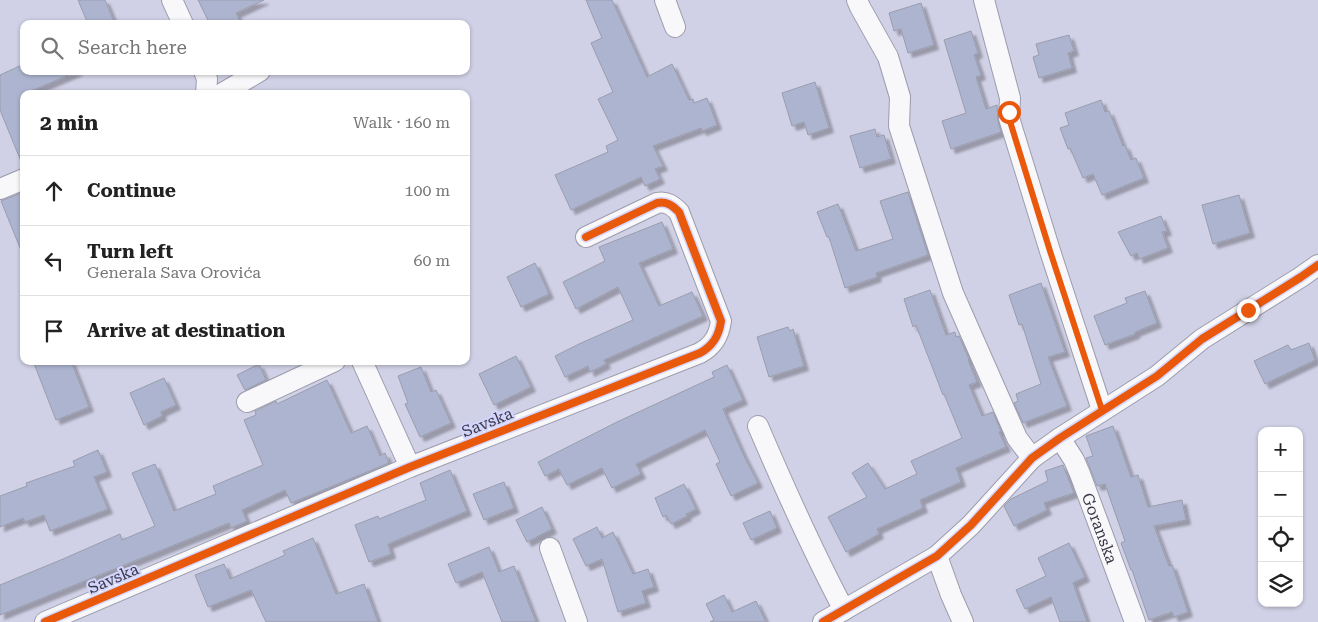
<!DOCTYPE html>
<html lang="en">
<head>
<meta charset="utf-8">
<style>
	:root { --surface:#fff; --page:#f2f2f2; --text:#222; --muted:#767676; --line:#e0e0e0 }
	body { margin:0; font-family:"Roboto Serif",serif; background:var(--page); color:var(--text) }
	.controls { position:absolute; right:15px; bottom:15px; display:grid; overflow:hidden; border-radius:10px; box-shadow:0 1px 4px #0004 }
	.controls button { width:45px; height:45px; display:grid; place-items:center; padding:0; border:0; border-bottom:1px solid var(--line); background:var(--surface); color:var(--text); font:25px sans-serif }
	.stop { position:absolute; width:15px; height:15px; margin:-11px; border:4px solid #ea580c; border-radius:50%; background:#fff }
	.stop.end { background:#ea580c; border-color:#fff; box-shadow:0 1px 5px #0008 }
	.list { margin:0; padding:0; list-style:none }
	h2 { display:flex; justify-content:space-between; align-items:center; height:65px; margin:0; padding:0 20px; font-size:21px }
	h2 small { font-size:16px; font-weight:400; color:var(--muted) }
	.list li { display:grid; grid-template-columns:32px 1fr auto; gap:15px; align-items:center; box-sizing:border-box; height:70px; padding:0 20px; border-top:1px solid var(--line) }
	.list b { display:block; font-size:19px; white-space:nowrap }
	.list p { margin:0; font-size:16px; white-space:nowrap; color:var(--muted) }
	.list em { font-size:16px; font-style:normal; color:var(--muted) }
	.icon { flex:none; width:28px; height:28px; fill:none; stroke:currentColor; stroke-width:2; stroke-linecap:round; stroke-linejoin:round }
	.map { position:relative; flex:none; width:1318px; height:622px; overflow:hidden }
	.search { position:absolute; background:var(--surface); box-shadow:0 1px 4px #0004; left:20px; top:20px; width:450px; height:55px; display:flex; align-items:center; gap:12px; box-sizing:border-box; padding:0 18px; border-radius:10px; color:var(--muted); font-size:19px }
	.panel { position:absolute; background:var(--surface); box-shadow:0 1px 4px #0004; left:20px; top:90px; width:450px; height:275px; border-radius:10px }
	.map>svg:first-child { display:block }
	.building { fill:#acb4d0; stroke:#9a9dad; filter:url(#shadow) }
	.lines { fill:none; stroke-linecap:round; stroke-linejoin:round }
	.street-casing { stroke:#9c9cad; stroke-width:22 }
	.street { stroke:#f8f8fb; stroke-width:20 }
	.cycleway-casing { stroke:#d4d5fd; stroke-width:11 }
	.cycleway { stroke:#e8590c; stroke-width:8 }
	.route { stroke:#ea580c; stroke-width:6 }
	.labels { text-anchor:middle; stroke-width:4; stroke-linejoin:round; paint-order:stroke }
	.street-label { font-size:16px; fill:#383847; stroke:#d4d5fd }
</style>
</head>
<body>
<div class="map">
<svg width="1318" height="622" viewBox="0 0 1318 622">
	<defs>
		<filter id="shadow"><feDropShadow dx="4.5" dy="4.5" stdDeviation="1" flood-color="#0004"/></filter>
	</defs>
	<rect width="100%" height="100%" fill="#d0d0e6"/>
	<!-- building -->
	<path class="building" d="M 78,0 L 105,0 L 115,24 L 88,24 Z
		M 198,0 L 264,0 L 236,13 L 241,24 L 210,24 Z
		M 586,0 L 612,0 L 647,77 L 672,64 L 689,100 L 693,99 L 694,103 L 707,98 L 717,125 L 702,131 L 701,128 L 653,146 L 663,166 L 655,169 L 660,179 L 645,186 L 641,177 L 571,210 L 555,175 L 608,152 L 606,146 L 618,140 L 598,99 L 613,92 L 591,43 L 602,38 Z
		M 921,3 L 934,45 L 908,53 L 901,29 L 894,31 L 889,13 Z
		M 971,31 L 978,53 L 974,55 L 981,75 L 976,77 L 986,109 L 997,105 L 998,121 L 1001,132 L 951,149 L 942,121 L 966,113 L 944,40 Z
		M 1069,35 L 1074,51 L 1068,53 L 1072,68 L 1039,78 L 1033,57 L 1039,55 L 1036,44 Z
		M 24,64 L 24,71 L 78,71 L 24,94 L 23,166 L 0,110 L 0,75 Z
		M 815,82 L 829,128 L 808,135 L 804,122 L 792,126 L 782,93 Z
		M 1101,100 L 1105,112 L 1109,111 L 1123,146 L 1125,145 L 1131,160 L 1136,158 L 1144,178 L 1102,195 L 1093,174 L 1083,178 L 1070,148 L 1068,149 L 1060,128 L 1069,125 L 1065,113 Z
		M 875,129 L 877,137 L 884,135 L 891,159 L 860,168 L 850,136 Z
		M 24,192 L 24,255 L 23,255 L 1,201 Z
		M 908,192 L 928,255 L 876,273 L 877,277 L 845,288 L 829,237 L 827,237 L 817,212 L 838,204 L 856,251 L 893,239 L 880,201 Z
		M 1239,195 L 1250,233 L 1213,244 L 1202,205 Z
		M 1161,216 L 1167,231 L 1162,232 L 1168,248 L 1139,259 L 1137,253 L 1131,256 L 1118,232 Z
		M 662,222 L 673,249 L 639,263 L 659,306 L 692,292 L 703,316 L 604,360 L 606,364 L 590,372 L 588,366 L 565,377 L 555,356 L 579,344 L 633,320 L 618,287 L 576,309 L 563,282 L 605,261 L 599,247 Z
		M 535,263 L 549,294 L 521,307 L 507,277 Z
		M 1041,283 L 1065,352 L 1048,357 L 1067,406 L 1023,423 L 1014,403 L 1018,401 L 1016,394 L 1041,384 L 1022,324 L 1019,325 L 1009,295 Z
		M 930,290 L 946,335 L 955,332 L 956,337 L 959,336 L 969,359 L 968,360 L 977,382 L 969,385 L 982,416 L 993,412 L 1001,431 L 999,432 L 1006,447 L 956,468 L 961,482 L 920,500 L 923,508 L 877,529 L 879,534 L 846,552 L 828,517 L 867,497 L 852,473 L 868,463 L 885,489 L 917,474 L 911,461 L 962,438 L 944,394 L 943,395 L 916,325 L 913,327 L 904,299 Z
		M 1145,291 L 1157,323 L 1135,332 L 1135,334 L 1105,345 L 1094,316 L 1127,303 L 1125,298 Z
		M 788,327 L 790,331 L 793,329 L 804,366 L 769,377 L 757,337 Z
		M 1309,343 L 1315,360 L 1265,384 L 1254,361 L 1288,345 L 1291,350 Z
		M 516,356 L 531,387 L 494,405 L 479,374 Z
		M 33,361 L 71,361 L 89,407 L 56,420 Z
		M 259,364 L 266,380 L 245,390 L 237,375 Z
		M 727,365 L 743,400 L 723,409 L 742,452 L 758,483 L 731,496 L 716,464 L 720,462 L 705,430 L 636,464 L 641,474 L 612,488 L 602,468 L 567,485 L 559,469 L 545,476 L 538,462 L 617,422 L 714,377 L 712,372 Z
		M 421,367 L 431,392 L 436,390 L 451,423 L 420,437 L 405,404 L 408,403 L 398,376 Z
		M 164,378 L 176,405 L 161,412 L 162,416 L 144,425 L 130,393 Z
		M 327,380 L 351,433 L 367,426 L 380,456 L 385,453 L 389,463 L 291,503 L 285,490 L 242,510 L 247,521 L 231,528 L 229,523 L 0,615 L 0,585 L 63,559 L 120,534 L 122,540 L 155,526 L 132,473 L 155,464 L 174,511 L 216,494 L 213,486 L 263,465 L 244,420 L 256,415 L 255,411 L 276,401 L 277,404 Z
		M 1113,426 L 1131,477 L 1138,475 L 1148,507 L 1182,500 L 1186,520 L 1154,526 L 1169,566 L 1172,565 L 1188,612 L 1174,617 L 1172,612 L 1149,620 L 1132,570 L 1131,570 L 1121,543 L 1125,541 L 1105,484 L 1097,486 L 1086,458 L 1093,456 L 1086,436 Z
		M 98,450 L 107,472 L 94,477 L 108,509 L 50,531 L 44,515 L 25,522 L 23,518 L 0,527 L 0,496 L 27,486 L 26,483 L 75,466 L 73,461 Z
		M 1063,465 L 1074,493 L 1044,503 L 1047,510 L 1014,526 L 1004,506 L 1011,499 L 1048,481 L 1045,471 Z
		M 450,470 L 467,511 L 388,544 L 391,554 L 369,562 L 355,525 L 378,516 L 379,519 L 426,500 L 420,483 Z
		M 504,482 L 514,508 L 484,520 L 473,494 Z
		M 684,484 L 696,509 L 686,514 L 687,516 L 671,524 L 666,515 L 663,517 L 655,498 Z
		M 542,507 L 552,529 L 527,542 L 516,520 Z
		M 770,511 L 777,528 L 751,540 L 743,523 Z
		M 597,527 L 602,538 L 613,532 L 633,574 L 648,569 L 654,587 L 642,591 L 646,603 L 618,612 L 602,559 L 586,566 L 573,539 Z
		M 313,538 L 336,594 L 364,584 L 378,622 L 266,622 L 251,590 L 208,607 L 195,575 L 224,564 L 230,579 L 285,555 L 283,551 Z
		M 1069,543 L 1085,577 L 1073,583 L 1087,622 L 1060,622 L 1051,597 L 1025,609 L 1016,590 L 1046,576 L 1038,558 Z
		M 489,547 L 499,572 L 514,566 L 536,622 L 502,622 L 482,572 L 456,583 L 448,564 Z
		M 724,595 L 732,612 L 756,601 L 766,622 L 710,622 L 714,620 L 706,604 Z"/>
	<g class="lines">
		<defs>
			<g id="street">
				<path d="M 172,0 L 183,24"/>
				<path d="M 665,0 L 675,27"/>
				<path d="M 857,0 L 860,7 L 888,57 L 900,97 L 899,126 L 953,293 L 1017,438 L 1032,458"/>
				<path d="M 984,0 L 1010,98 L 1009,118 L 1050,251 L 1102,410"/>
				<path d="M 204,71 L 207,79 L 206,94"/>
				<path d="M 221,94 L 260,71"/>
				<path d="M 0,189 L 24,179"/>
				<path d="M 362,361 L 410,467"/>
				<path d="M 247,402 L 335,361"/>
				<path d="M 758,426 C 785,489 812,550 844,610"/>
				<path id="s1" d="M 1060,438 L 1074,460 L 1080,474 L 1135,622"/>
				<path d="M 550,548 L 577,622"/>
				<path d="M 937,556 L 951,595 L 963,622"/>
				<path d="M 45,622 L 410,467 L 700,353 C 713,346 719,336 721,321 L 679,212 C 672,205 666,201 657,203 L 586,237"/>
				<path d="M 823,622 L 937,556 L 971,525 L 1032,458 L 1060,438 L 1157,376 L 1202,339 L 1301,277 L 1318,265"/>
			</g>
		</defs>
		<!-- street casing -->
		<use href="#street" class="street-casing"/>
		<!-- street -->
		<use href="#street" class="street"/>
		<defs>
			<path id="cycleway" d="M 45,622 L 410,467 L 700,353 C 713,346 719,336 721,321 L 679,212 C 672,205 666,201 657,203 L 586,237
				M 823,622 L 937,556 L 971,525 L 1032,458 L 1060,438 L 1157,376 L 1202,339 L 1301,277 L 1318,265"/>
		</defs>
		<!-- cycleway casing -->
		<use href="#cycleway" class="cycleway-casing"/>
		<!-- cycleway -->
		<use href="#cycleway" class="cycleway"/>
	</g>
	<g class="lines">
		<!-- route -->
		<path class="route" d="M 1009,112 L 1009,118 L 1050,251 L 1102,410 L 1157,376 L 1202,339 L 1248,310"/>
	</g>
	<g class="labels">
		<!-- street labels -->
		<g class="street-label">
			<text transform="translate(487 422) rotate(-22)" y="6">Savska</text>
			<text dy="6" stroke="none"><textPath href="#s1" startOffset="99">Goranska</textPath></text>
			<text transform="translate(113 578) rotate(-23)" y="6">Savska</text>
		</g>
	</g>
</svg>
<div class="controls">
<button>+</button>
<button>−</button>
<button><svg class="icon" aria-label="locate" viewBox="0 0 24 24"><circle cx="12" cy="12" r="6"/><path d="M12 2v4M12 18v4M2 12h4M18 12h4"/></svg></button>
<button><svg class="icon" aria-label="layers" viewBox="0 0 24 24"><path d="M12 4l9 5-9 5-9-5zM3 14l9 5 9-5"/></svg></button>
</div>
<div class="stop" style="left:1009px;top:112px"></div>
<div class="stop end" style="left:1248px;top:310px"></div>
<div class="search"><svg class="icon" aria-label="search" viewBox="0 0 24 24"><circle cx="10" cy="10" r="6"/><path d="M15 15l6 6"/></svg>Search here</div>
<section class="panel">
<h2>2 min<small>Walk · 160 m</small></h2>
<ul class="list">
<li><svg class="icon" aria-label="ahead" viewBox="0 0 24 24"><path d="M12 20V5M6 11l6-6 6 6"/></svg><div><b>Continue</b></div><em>100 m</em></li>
<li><svg class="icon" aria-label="left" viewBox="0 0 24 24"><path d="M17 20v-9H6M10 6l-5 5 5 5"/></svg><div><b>Turn left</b><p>Generala Sava Orovića</p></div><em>60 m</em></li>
<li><svg class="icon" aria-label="arrive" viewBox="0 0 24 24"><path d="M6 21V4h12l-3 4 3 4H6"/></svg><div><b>Arrive at destination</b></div></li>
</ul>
</section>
</div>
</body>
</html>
